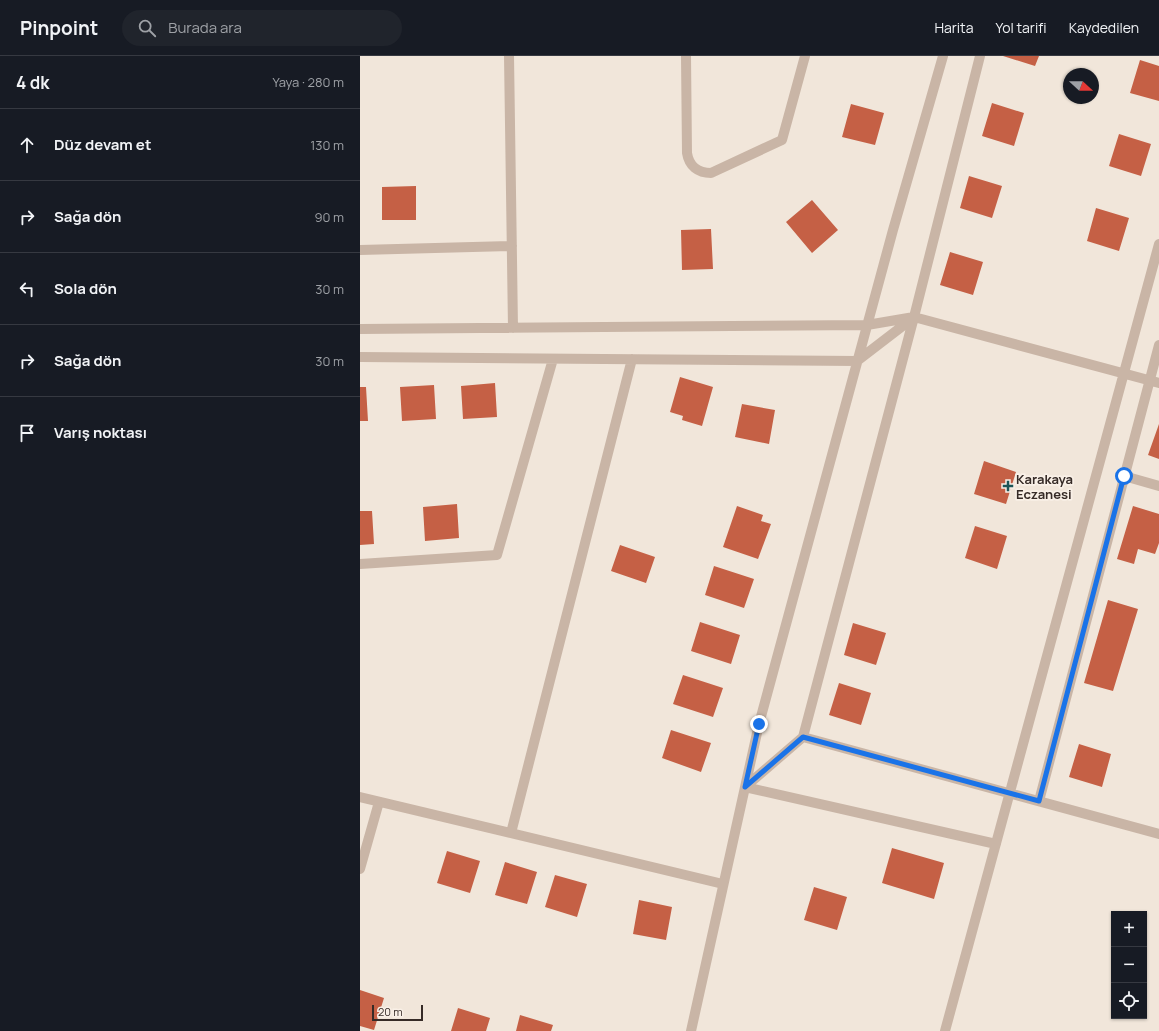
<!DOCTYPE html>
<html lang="tr">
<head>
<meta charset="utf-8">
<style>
	:root { --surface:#171b24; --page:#20242c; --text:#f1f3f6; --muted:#9ea1a6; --line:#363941 }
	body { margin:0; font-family:Manrope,sans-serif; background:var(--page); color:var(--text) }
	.controls { position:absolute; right:12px; bottom:12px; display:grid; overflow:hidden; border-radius:0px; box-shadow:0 1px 3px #0004 }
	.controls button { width:36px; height:36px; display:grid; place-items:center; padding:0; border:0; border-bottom:1px solid var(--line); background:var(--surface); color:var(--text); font:20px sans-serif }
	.compass { position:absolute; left:703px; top:12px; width:36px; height:36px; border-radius:50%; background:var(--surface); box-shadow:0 1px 3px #0004; rotate:111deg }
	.scale { position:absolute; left:12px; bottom:10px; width:51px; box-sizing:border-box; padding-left:4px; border:2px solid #362b27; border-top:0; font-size:11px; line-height:14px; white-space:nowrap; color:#362b27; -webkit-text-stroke:3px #f9f0e7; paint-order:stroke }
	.stop { position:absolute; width:12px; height:12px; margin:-9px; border:3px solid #1a73e8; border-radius:50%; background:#fff }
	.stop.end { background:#1a73e8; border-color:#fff; box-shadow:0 1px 4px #0008 }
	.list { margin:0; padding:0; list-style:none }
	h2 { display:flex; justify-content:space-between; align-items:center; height:52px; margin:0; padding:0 16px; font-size:17px }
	h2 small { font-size:13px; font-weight:400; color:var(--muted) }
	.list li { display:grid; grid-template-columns:26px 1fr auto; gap:12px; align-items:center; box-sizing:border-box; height:72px; padding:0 16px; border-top:1px solid var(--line) }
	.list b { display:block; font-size:15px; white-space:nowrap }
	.list em { font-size:13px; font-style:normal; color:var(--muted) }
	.icon { flex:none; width:22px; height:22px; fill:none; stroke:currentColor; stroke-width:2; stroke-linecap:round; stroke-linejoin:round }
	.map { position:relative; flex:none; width:799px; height:975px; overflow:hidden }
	header { display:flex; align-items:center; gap:24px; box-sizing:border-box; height:56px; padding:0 20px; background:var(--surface); border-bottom:1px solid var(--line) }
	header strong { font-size:19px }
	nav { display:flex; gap:22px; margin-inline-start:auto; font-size:14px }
	.search { width:280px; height:36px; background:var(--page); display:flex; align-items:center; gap:10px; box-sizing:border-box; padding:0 14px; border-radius:22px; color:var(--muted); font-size:15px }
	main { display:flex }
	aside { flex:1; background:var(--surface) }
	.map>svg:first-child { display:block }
	.building { fill:#c56045 }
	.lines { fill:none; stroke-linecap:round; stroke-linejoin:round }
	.street { stroke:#c9b5a6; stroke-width:10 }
	.route { stroke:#1a73e8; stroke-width:5 }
	.poi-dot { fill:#1d5557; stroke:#f9f0e7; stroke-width:1.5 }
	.labels { text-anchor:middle; stroke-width:3.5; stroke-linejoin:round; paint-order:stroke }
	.poi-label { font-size:13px; font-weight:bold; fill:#362b27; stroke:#f9f0e7; text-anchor:start }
</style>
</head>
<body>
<header>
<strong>Pinpoint</strong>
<div class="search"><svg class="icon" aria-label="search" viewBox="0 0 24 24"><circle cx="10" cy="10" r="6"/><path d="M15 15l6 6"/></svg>Burada ara</div>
<nav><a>Harita</a><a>Yol tarifi</a><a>Kaydedilen</a></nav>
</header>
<main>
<aside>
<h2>4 dk<small>Yaya · 280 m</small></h2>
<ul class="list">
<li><svg class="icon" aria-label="ahead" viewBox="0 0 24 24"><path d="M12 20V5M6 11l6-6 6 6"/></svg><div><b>Düz devam et</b></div><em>130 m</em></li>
<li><svg class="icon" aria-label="right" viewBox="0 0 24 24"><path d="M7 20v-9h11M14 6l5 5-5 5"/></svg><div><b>Sağa dön</b></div><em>90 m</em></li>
<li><svg class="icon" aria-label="left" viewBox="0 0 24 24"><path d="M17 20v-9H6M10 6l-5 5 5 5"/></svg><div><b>Sola dön</b></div><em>30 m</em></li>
<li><svg class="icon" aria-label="right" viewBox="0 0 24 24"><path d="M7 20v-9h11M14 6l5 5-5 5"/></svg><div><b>Sağa dön</b></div><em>30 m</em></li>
<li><svg class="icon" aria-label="arrive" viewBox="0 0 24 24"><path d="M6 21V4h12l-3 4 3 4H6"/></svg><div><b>Varış noktası</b></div></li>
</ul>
</aside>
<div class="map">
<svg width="799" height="975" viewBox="0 0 799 975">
	<rect width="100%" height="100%" fill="#f1e6da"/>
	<!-- building -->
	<path class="building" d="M 643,0 L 679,0 L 675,10 Z
		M 780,4 L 799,10 L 799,45 L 770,37 Z
		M 632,47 L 664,57 L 654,90 L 622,80 Z
		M 491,48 L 524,57 L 515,89 L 482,81 Z
		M 759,78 L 791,88 L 781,120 L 749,110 Z
		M 609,120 L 642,130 L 632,162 L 600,152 Z
		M 56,130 L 56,164 L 22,164 L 22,131 Z
		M 452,144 L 478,174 L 452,197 L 426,166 Z
		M 736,152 L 769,162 L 759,195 L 727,185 Z
		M 351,173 L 353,213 L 322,214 L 321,174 Z
		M 590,196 L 623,206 L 613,239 L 580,229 Z
		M 320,321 L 353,331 L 342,370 L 322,364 L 323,360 L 310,356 Z
		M 135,327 L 137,361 L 103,363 L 101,330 Z
		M 74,329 L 76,363 L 42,365 L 40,331 Z
		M 0,331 L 6,331 L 8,365 L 0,365 Z
		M 382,348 L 415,354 L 409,388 L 375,381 Z
		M 799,368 L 799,403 L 788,399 Z
		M 624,405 L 656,416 L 646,448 L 614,438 Z
		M 97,448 L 99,482 L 65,485 L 63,451 Z
		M 377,450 L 403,459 L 401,465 L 411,468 L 398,503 L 363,491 Z
		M 773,450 L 799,458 L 799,487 L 795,498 L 778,493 L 774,508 L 757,503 Z
		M 0,455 L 12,455 L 14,488 L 0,489 Z
		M 615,470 L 647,480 L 637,513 L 605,502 Z
		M 260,489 L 295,501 L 286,527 L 251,515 Z
		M 354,510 L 394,523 L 384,552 L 345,539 Z
		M 748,544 L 778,553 L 753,635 L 724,627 Z
		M 340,566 L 380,579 L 371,608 L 331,595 Z
		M 493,567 L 526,577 L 516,609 L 484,599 Z
		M 323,619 L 363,632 L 353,661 L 313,648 Z
		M 479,627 L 511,637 L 501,669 L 469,659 Z
		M 311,674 L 351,687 L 341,716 L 302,702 Z
		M 719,688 L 751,698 L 742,731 L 709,721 Z
		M 532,792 L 584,807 L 574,843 L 522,827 Z
		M 87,795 L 120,805 L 110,837 L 77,827 Z
		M 145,806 L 177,816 L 167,848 L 135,839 Z
		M 195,819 L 227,828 L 217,861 L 185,851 Z
		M 454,831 L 487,841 L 477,874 L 444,864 Z
		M 279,844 L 312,851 L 306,884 L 273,878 Z
		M 0,934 L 24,942 L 14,974 L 0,970 Z
		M 98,952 L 130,962 L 126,975 L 91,975 Z
		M 160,959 L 193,969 L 191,975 L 156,975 Z"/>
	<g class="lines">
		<!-- street -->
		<path class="street" d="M 149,0 L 153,272
			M 326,0 L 327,97 C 329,110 338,117 351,117 L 422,84 L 445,0
			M 0,194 L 152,190
			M 0,273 L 507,269 L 554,261 L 799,327
			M 0,301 L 497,305 L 553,262
			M 764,420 L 799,430
			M 0,508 L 137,499 L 193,303
			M 443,681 L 799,778
			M 385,731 L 443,681 L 554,261 L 620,0
			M 385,731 L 636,788
			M 0,741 L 363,828
			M 679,745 L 799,289
			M 151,777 L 272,303
			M 0,813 L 19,746
			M 331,975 L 399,668 L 533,174 L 583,0
			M 585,975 L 799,188"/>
	</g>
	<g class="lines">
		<!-- route -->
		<path class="route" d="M 399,668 L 385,731 L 443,681 L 679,745 L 764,420"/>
	</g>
	<!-- markers -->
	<path class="poi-dot" d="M646 424h4v4h4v4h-4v4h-4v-4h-4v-4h4z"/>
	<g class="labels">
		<!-- poi labels -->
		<g class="poi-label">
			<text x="656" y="428">Karakaya<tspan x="656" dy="15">Eczanesi</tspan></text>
		</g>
	</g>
</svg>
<div class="controls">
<button>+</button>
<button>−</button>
<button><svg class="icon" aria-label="locate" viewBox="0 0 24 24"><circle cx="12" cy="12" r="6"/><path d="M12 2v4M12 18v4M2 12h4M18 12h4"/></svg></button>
</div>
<svg class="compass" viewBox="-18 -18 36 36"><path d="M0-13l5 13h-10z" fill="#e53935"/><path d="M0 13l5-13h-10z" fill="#9ea1a6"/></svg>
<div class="scale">20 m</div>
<div class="stop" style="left:764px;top:420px"></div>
<div class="stop end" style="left:399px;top:668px"></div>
</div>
</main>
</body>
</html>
